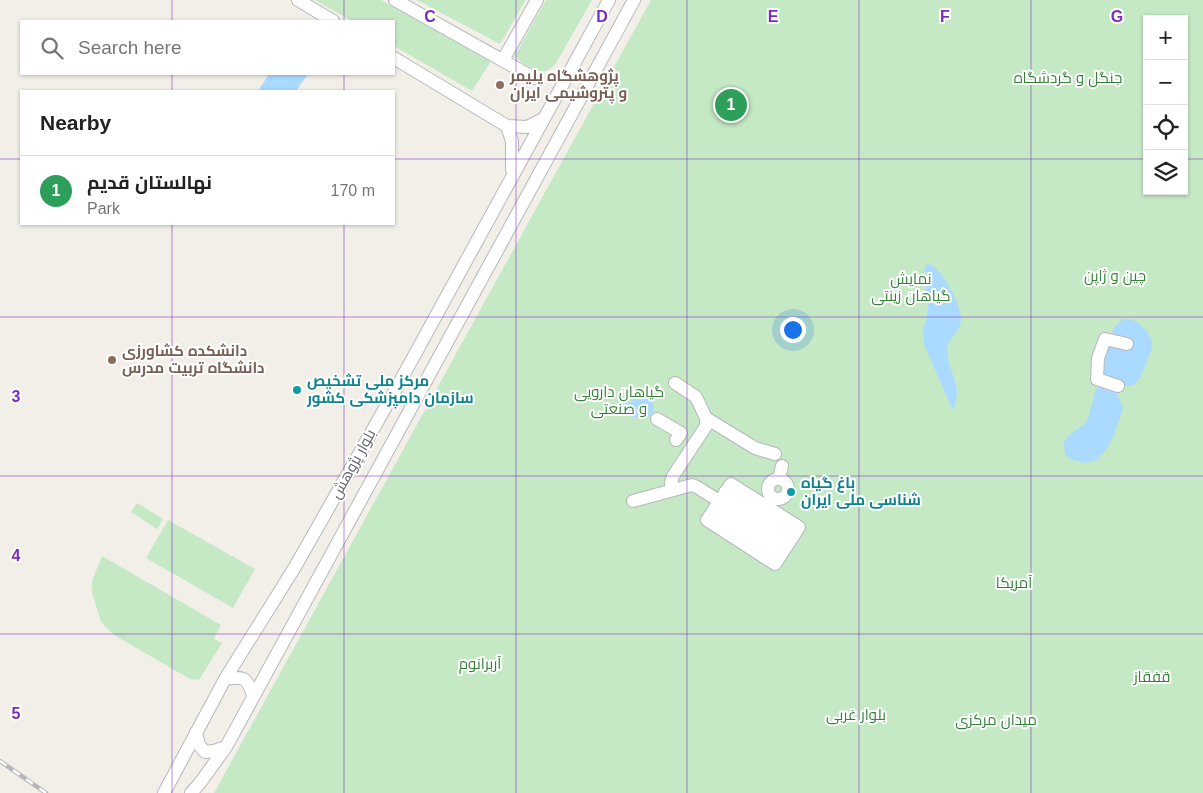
<!DOCTYPE html>
<html lang="en">
<head>
<meta charset="utf-8">
<style>
	:root { --surface:#fff; --page:#f2f2f2; --text:#222; --muted:#767676; --line:#e0e0e0; --accent:#ea4335 }
	body { margin:0; font-family:Arial,Cairo,sans-serif; background:var(--page); color:var(--text) }
	.controls { position:absolute; right:15px; top:15px; display:grid; overflow:hidden; border-radius:0px; box-shadow:0 1px 4px #0004 }
	.controls button { width:45px; height:45px; display:grid; place-items:center; padding:0; border:0; border-bottom:1px solid var(--line); background:var(--surface); color:var(--text); font:25px sans-serif }
	.you { position:absolute; left:792px; top:329px; width:18px; height:18px; margin:-12px; border:4px solid #fff; border-radius:50%; background:#1a73e8; box-shadow:0 0 0 8px #1a73e833 }
	.badge { display:grid; place-items:center; width:32px; height:32px; border-radius:50%; background:var(--accent); color:#fff; font-size:16px; font-weight:700 }
	.pin { position:absolute; translate:-50% -50%; border:2px solid #fff; box-shadow:0 1px 5px #0006 }
	.list { margin:0; padding:0; list-style:none }
	h2 { display:flex; justify-content:space-between; align-items:center; height:65px; margin:0; padding:0 20px; font-size:21px }
	h2 small { font-size:16px; font-weight:400; color:var(--muted) }
	.list li { display:grid; grid-template-columns:32px 1fr auto; gap:15px; align-items:center; box-sizing:border-box; height:70px; padding:0 20px; border-top:1px solid var(--line) }
	.list b { display:block; font-size:19px; white-space:nowrap }
	.list p { margin:0; font-size:16px; white-space:nowrap; color:var(--muted) }
	.list em { font-size:16px; font-style:normal; color:var(--muted) }
	.icon { flex:none; width:28px; height:28px; fill:none; stroke:currentColor; stroke-width:2; stroke-linecap:round; stroke-linejoin:round }
	.map { position:relative; flex:none; width:1203px; height:793px; overflow:hidden }
	.search { position:absolute; background:var(--surface); box-shadow:0 1px 4px #0004; left:20px; top:20px; width:375px; height:55px; display:flex; align-items:center; gap:12px; box-sizing:border-box; padding:0 18px; border-radius:0px; color:var(--muted); font-size:19px }
	.panel { position:absolute; background:var(--surface); box-shadow:0 1px 4px #0004; left:20px; top:90px; width:375px; height:135px; border-radius:0px }
	.map>svg:first-child { display:block }
	.green { fill:#c5e8c5; fill-rule:evenodd }
	.water { fill:#aadaff }
	.lines { fill:none; stroke-linecap:round; stroke-linejoin:round }
	.minor-casing { stroke:#b5b8bc; stroke-width:14 }
	.minor { stroke:#fff; stroke-width:12 }
	.rail-casing { stroke:#b6b7b8; stroke-width:4.5 }
	.rail { stroke:#fff; stroke-width:2.5; stroke-dasharray:8; stroke-linecap:butt }
	.grid { fill:none; stroke:#7b2cbf; stroke-width:1; stroke-opacity:0.55 }
	.education-dot { fill:#8d6e63; stroke:#fff; stroke-width:2 }
	.culture-dot { fill:#0f9aa8; stroke:#fff; stroke-width:2 }
	.labels { text-anchor:middle; stroke-width:4; stroke-linejoin:round; paint-order:stroke }
	.education-label { font-size:15px; font-weight:bold; fill:#785e54; stroke:#fff; text-anchor:start }
	.park-label { font-size:15px; fill:#348238; stroke:#fff }
	.culture-label { font-size:15px; font-weight:bold; fill:#0d838f; stroke:#fff; text-anchor:start }
	.street-label { font-size:15px; fill:#5f6368; stroke:#fff }
	.grid-label { font-size:16px; text-anchor:middle; font-weight:bold; fill:#7b2cbf; stroke:#fff; stroke-width:4; stroke-linejoin:round; paint-order:stroke }
</style>
</head>
<body>
<div class="map">
<svg width="1203" height="793" viewBox="0 0 1203 793">
	<rect width="100%" height="100%" fill="#f1efe8"/>
	<!-- green -->
	<path class="green" d="M 315,0 L 381,0 L 491,61 L 472,91 L 394,46 L 394,21 L 352,21 Z
		M 417,0 L 524,0 L 525,1 L 500,44 Z
		M 546,0 L 592,0 L 556,63 C 543,81 528,66 514,57 Z
		M 651,0 L 1203,0 L 1203,793 L 214,793 ZM 1147,19 L 1184,19 L 1184,191 L 1147,191 Z
		M 137,503 L 163,519 L 157,529 L 131,512 Z
		M 168,520 L 255,569 L 233,608 L 146,558 Z
		M 102,556 L 221,625 L 214,639 L 222,643 L 199,680 L 190,679 L 114,635 L 101,622 L 92,593 L 92,581 Z"/>
	<!-- water -->
	<path class="water" d="M 269,74 L 306,74 L 307,75 L 296,91 L 258,91 Z
		M 929,264 C 942,268 962,306 961,320 C 960,332 947,338 947,351 C 948,374 963,383 954,408 L 952,409 L 924,344 C 921,327 927,324 928,308 C 928,299 925,289 926,280 L 929,277 L 929,274 L 924,271 L 926,265 Z
		M 1124,319 C 1138,318 1154,334 1152,349 L 1140,378 L 1134,385 L 1125,386 L 1121,383 L 1114,387 L 1123,408 L 1112,440 L 1105,451 L 1097,460 L 1086,463 L 1070,459 L 1065,454 L 1064,442 L 1067,437 L 1084,424 L 1088,419 L 1095,392 L 1103,378 L 1101,361 L 1115,326 Z
		M 618,395 L 622,400 L 629,403 L 632,401 L 636,396 L 646,398 L 654,404 C 655,431 612,415 618,395 Z"/>
	<g class="lines">
		<defs>
			<path id="minor" d="M 298,0 L 333,21
				M 395,0 L 534,78
				M 394,58 L 507,126 L 527,127 L 543,119
				M 503,60 L 537,0
				M 507,126 L 512,141 L 512,170
				M 1118,386 L 1097,379 L 1098,358 L 1105,339 L 1127,344
				M 706,418 L 755,448 L 775,454
				M 657,419 L 681,433 L 676,440
				M 779,479 L 782,466
				M768 489a10 10 0 1 1 20 0a10 10 0 1 1-20 0Z
				M 731,484 L 799,527 L 775,564 L 707,520 Z
				M 672,490 L 671,483 L 673,476 L 706,426 L 706,418 L 696,397 L 675,383
				M 725,492 L 793,537
				M 633,501 L 692,485 L 697,487 L 719,501 L 787,546
				M 713,511 L 781,554
				M 225,679 C 243,676 247,677 253,695
				M 196,732 L 199,745 L 205,752 L 214,751 L 226,747
				M 164,793 L 225,679 L 295,567 L 397,387 L 609,0
				M 191,793 L 200,783 L 226,747 L 634,0"/>
		</defs>
		<!-- minor casing -->
		<use href="#minor" class="minor-casing"/>
		<!-- minor -->
		<use href="#minor" class="minor"/>
		<defs>
			<path id="rail" d="M 0,761 L 46,793"/>
		</defs>
		<!-- rail casing -->
		<use href="#rail" class="rail-casing"/>
		<!-- rail -->
		<use href="#rail" class="rail"/>
	</g>
	<!-- grid -->
	<path class="grid" d="M 172,0 L 172,21M 344,0 L 344,21M 516,0 L 516,793M 687,0 L 687,793M 859,0 L 859,793M 1031,0 L 1031,793M 172,74 L 172,91M 344,74 L 344,91M 0,159 L 21,159M 394,159 L 1147,159M 1184,159 L 1203,159M 172,224 L 172,793M 344,224 L 344,793M 0,317 L 1203,317M 0,476 L 1203,476M 0,634 L 1203,634"/>
	<!-- markers -->
	<g class="education-dot">
		<circle cx="500" cy="85" r="5"/>
		<circle cx="112" cy="360" r="5"/>
	</g>
	<g class="culture-dot">
		<circle cx="297" cy="390" r="5"/>
		<circle cx="791" cy="492" r="5"/>
	</g>
	<g class="labels">
		<!-- education labels -->
		<g class="education-label">
			<text x="510" y="81">پژوهشگاه پلیمر<tspan x="510" dy="17">و پتروشیمی ایران</tspan></text>
			<text x="122" y="356">دانشکده کشاورزی<tspan x="122" dy="17">دانشگاه تربیت مدرس</tspan></text>
		</g>
		<!-- park labels -->
		<g class="park-label">
			<text x="1068" y="83">جنگل و گردشگاه</text>
			<text x="1115" y="281">چین و ژاپن</text>
			<text x="911" y="284">نمایش<tspan x="911" dy="17">گیاهان زینتی</tspan></text>
			<text x="619" y="397">گیاهان دارویی<tspan x="619" dy="17">و صنعتی</tspan></text>
			<text x="1014" y="588">آمریکا</text>
			<text x="480" y="669">آربرانوم</text>
			<text x="1152" y="682">قفقاز</text>
			<text x="856" y="720">بلوار غربی</text>
			<text x="996" y="725">میدان مرکزی</text>
		</g>
		<!-- culture labels -->
		<g class="culture-label">
			<text x="307" y="386">مرکز ملی تشخیص<tspan x="307" dy="17">سازمان دامپزشکی کشور</tspan></text>
			<text x="801" y="488">باغ گیاه‌<tspan x="801" dy="17">شناسی ملی ایران</tspan></text>
		</g>
		<!-- street labels -->
		<g class="street-label">
			<text transform="translate(353 464) rotate(-61)" y="5">بلوار پژوهش</text>
		</g>
	</g>
	<g class="grid-label">
		<text x="430" y="22">C</text>
		<text x="602" y="22">D</text>
		<text x="773" y="22">E</text>
		<text x="945" y="22">F</text>
		<text x="1117" y="22">G</text>
		<text x="16" y="402">3</text>
		<text x="16" y="561">4</text>
		<text x="16" y="719">5</text>
	</g>
</svg>
<div class="controls">
<button>+</button>
<button>−</button>
<button><svg class="icon" aria-label="locate" viewBox="0 0 24 24"><circle cx="12" cy="12" r="6"/><path d="M12 2v4M12 18v4M2 12h4M18 12h4"/></svg></button>
<button><svg class="icon" aria-label="layers" viewBox="0 0 24 24"><path d="M12 4l9 5-9 5-9-5zM3 14l9 5 9-5"/></svg></button>
</div>
<div class="you"></div>
<div class="pin badge" style="left:731px;top:105px;background:#2e9e5b">1</div>
<div class="search"><svg class="icon" aria-label="search" viewBox="0 0 24 24"><circle cx="10" cy="10" r="6"/><path d="M15 15l6 6"/></svg>Search here</div>
<section class="panel">
<h2>Nearby<small></small></h2>
<ul class="list">
<li><span class="badge" style="background:#2e9e5b">1</span><div><b>نهالستان قدیم</b><p>Park</p></div><em>170 m</em></li>
</ul>
</section>
</div>
</body>
</html>
